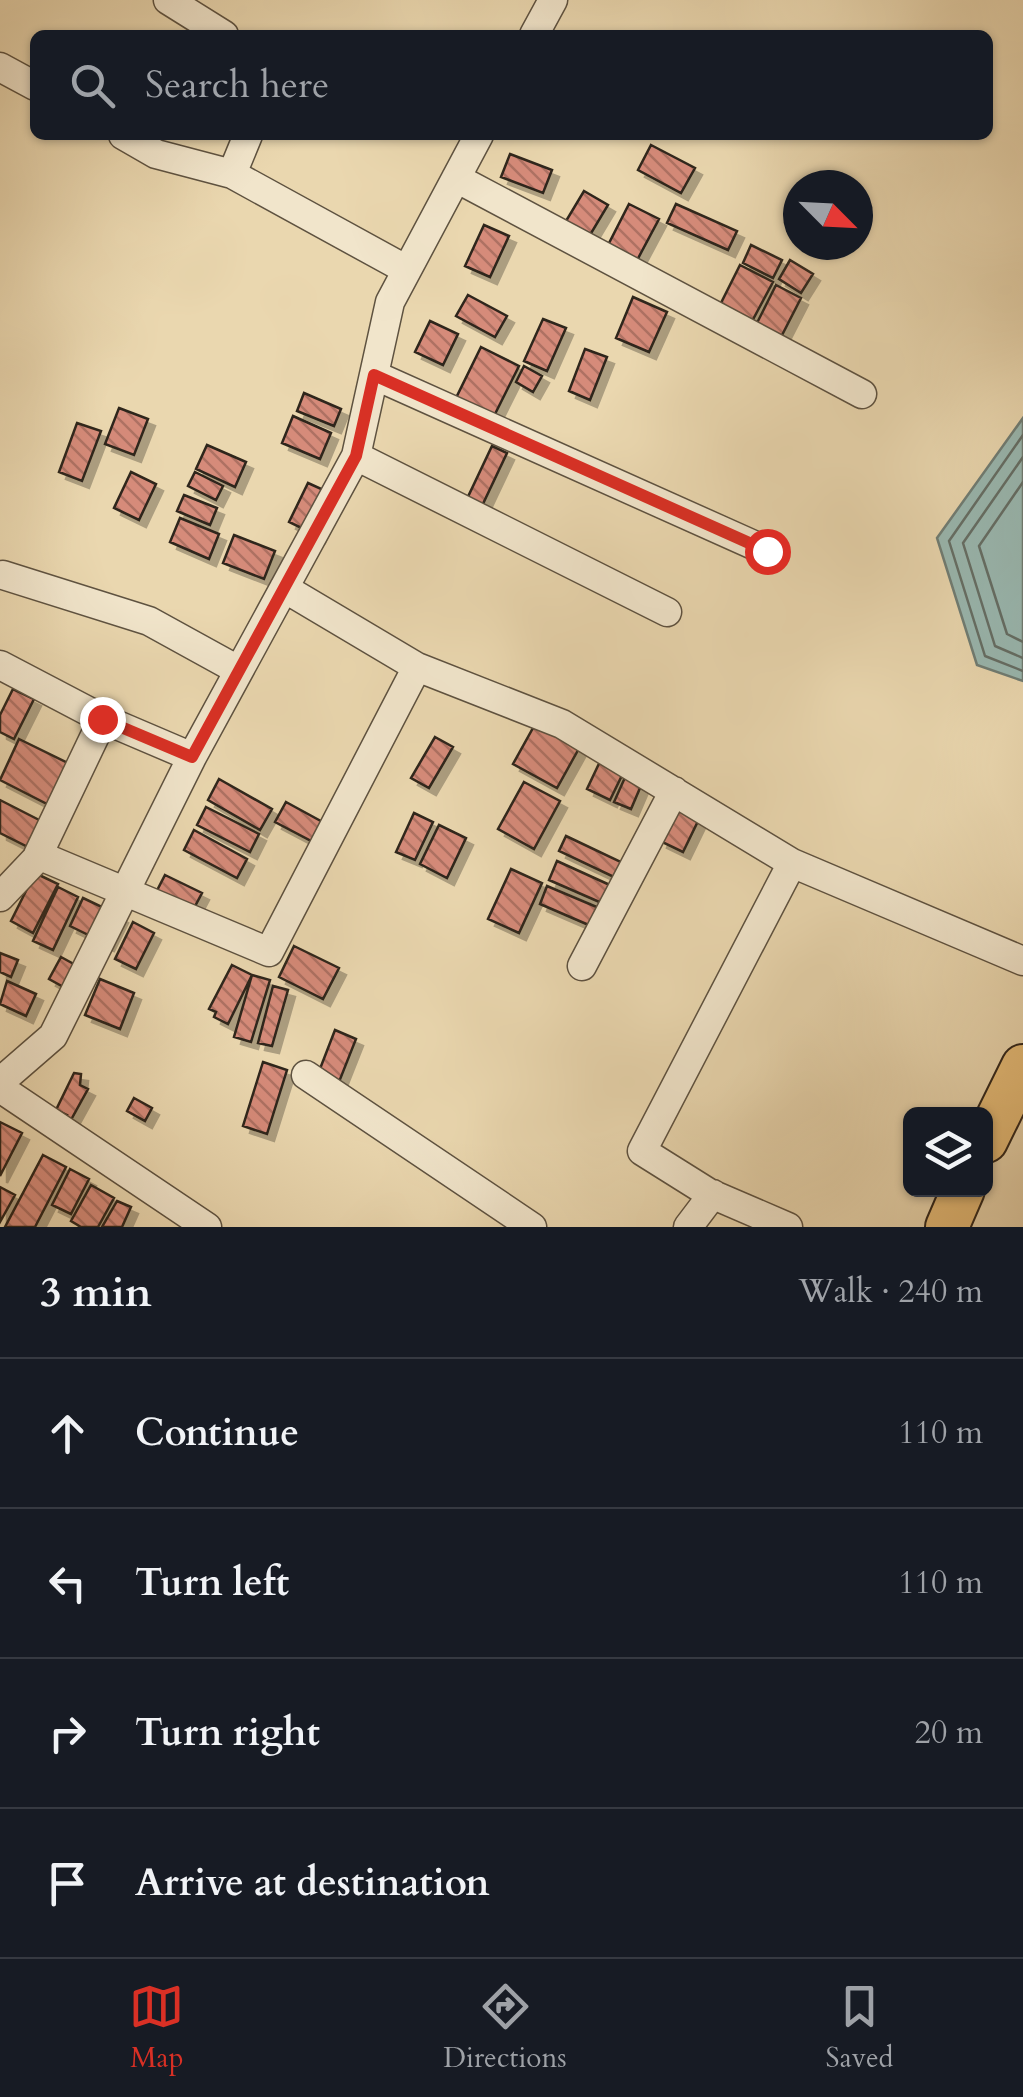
<!DOCTYPE html>
<html lang="en">
<head>
<meta charset="utf-8">
<style>
	:root { --surface:#171b24; --page:#20242c; --text:#f1f3f6; --muted:#9ea1a6; --line:#363941; --accent:#d93025 }
	body { margin:0; font-family:Cardo,serif; background:var(--page); color:var(--text) }
	.controls { position:absolute; right:30px; bottom:30px; display:grid; overflow:hidden; border-radius:15px; box-shadow:0 2px 8px #0004 }
	.controls button { width:90px; height:90px; display:grid; place-items:center; padding:0; border:0; border-bottom:2px solid var(--line); background:var(--surface); color:var(--text); font:50px sans-serif }
	.compass { position:absolute; left:783px; top:170px; width:90px; height:90px; border-radius:50%; background:var(--surface); box-shadow:0 2px 8px #0004; rotate:114deg }
	.stop { position:absolute; width:30px; height:30px; margin:-22px; border:8px solid #d93025; border-radius:50%; background:#fff }
	.stop.end { background:#d93025; border-color:#fff; box-shadow:0 2px 10px #0008 }
	.list { margin:0; padding:0; list-style:none }
	h2 { display:flex; justify-content:space-between; align-items:center; height:130px; margin:0; padding:0 40px; font-size:42px }
	h2 small { font-size:32px; font-weight:400; color:var(--muted) }
	.list li { display:grid; grid-template-columns:65px 1fr auto; gap:30px; align-items:center; box-sizing:border-box; height:150px; padding:0 40px; border-top:2px solid var(--line) }
	.list b { display:block; font-size:38px; white-space:nowrap }
	.list em { font-size:32px; font-style:normal; color:var(--muted) }
	.icon { flex:none; width:55px; height:55px; fill:none; stroke:currentColor; stroke-width:2; stroke-linecap:round; stroke-linejoin:round }
	.map { position:relative; flex:none; width:1023px; height:1227px; overflow:hidden }
	.search { position:absolute; background:var(--surface); box-shadow:0 2px 8px #0004; left:30px; right:30px; top:30px; height:110px; display:flex; align-items:center; gap:25px; box-sizing:border-box; padding:0 35px; border-radius:15px; color:var(--muted); font-size:38px }
	.sheet { height:730px; background:var(--surface) }
	nav { display:flex; justify-content:space-around; align-items:center; box-sizing:border-box; height:140px; border-top:2px solid var(--line); background:var(--surface); font-size:28px; color:var(--muted) }
	nav a { display:grid; justify-items:center; gap:5px }
	nav .on { color:var(--accent) }
	.map>svg:first-child { display:block }
	.water { fill:#99b8b1; stroke:#6f7d75; stroke-width:2.5 }
	.lines { fill:none; stroke-linecap:round; stroke-linejoin:round }
	.shore { stroke:#646e66; stroke-width:2.5 }
	.building { fill:url(#building-back-hatch); stroke:#2f251b; stroke-width:2.5; filter:url(#shadow) }
	.street-casing { stroke:#5e5240; stroke-width:31 }
	.primary-casing { stroke:#2f251b; stroke-width:46 }
	.street { stroke:#f1e5cb; stroke-width:28 }
	.primary { stroke:#e5bc78; stroke-width:42 }
	.route { stroke:#d93025; stroke-width:12 }
</style>
</head>
<body>
<div class="map">
<svg width="1023" height="1227" viewBox="0 0 1023 1227">
	<defs>
		<pattern id="building-back-hatch" width="6" height="6" patternUnits="userSpaceOnUse" patternTransform="scale(2.5)"><rect width="6" height="6" fill="#d68b7a"/><path d="M-1 5l2 2M0 0l6 6M5-1l2 2" fill="none" stroke="#ae7163"/></pattern>
		<filter id="shadow"><feDropShadow dx="7" dy="7" stdDeviation="0" flood-color="#0004"/></filter>
	</defs>
	<rect width="100%" height="100%" fill="#ead7af"/>
	<filter id="stains"><feTurbulence type="fractalNoise" baseFrequency=".002" numOctaves="4"/><feColorMatrix values="0 0 0 0 .2 0 0 0 0 .09 0 0 0 0 .02 0 0 0 .5 -.17"/></filter>
	<radialGradient id="worn" r=".72"><stop offset=".6" stop-color="#630" stop-opacity="0"/><stop offset="1" stop-color="#630" stop-opacity=".3"/></radialGradient>
	<!-- water -->
	<path class="water" d="M 1023,418 L 1023,681 L 977,665 L 937,538 Z"/>
	<g class="lines">
		<!-- shore -->
		<path class="shore" d="M 1023,435 L 949,541 L 985,656 L 1023,671
			M 1023,457 L 963,543 L 995,646 L 1023,658
			M 1023,482 L 979,546 L 1007,634 L 1023,642"/>
	</g>
	<!-- building -->
	<path class="building" d="M 651,145 L 695,168 L 681,193 L 638,170 Z
		M 510,154 L 552,170 L 543,193 L 501,177 Z
		M 584,191 L 608,205 L 587,240 L 563,226 Z
		M 629,204 L 659,219 L 634,266 L 605,251 Z
		M 676,204 L 737,231 L 728,250 L 667,223 Z
		M 484,225 L 509,236 L 490,277 L 465,266 Z
		M 751,245 L 782,260 L 773,278 L 743,263 Z
		M 790,260 L 813,274 L 801,293 L 779,279 Z
		M 740,265 L 773,282 L 750,325 L 718,309 Z
		M 776,285 L 801,298 L 778,343 L 757,323 Z
		M 468,295 L 507,316 L 495,337 L 456,316 Z
		M 633,297 L 667,312 L 649,352 L 616,338 Z
		M 543,319 L 566,328 L 547,371 L 524,361 Z
		M 430,321 L 458,334 L 443,365 L 415,352 Z
		M 481,347 L 519,366 L 494,416 L 456,398 Z
		M 585,349 L 607,357 L 590,400 L 569,391 Z
		M 524,366 L 542,376 L 533,392 L 516,382 Z
		M 304,393 L 341,409 L 334,426 L 297,411 Z
		M 119,408 L 148,419 L 134,455 L 105,444 Z
		M 293,416 L 331,433 L 320,459 L 282,443 Z
		M 77,423 L 101,431 L 82,481 L 59,472 Z
		M 207,445 L 246,462 L 235,487 L 196,469 Z
		M 492,446 L 507,453 L 481,508 L 466,501 Z
		M 131,472 L 156,484 L 139,520 L 114,508 Z
		M 195,472 L 223,486 L 216,500 L 188,486 Z
		M 308,483 L 337,496 L 318,536 L 289,522 Z
		M 184,495 L 217,508 L 210,525 L 177,511 Z
		M 180,518 L 219,534 L 209,559 L 170,542 Z
		M 234,535 L 275,551 L 264,579 L 223,563 Z
		M 13,689 L 34,699 L 14,739 L 0,732 L 0,715 Z
		M 538,719 L 582,743 L 557,788 L 513,764 Z
		M 435,737 L 453,747 L 429,788 L 411,778 Z
		M 19,739 L 74,766 L 53,807 L 0,780 Z
		M 604,753 L 627,765 L 610,800 L 587,789 Z
		M 627,773 L 643,781 L 631,809 L 614,802 Z
		M 219,779 L 272,809 L 260,830 L 208,800 Z
		M 524,782 L 560,801 L 534,849 L 498,829 Z
		M 0,800 L 47,824 L 34,850 L 0,833 Z
		M 286,802 L 328,825 L 317,844 L 275,822 Z
		M 206,807 L 259,834 L 250,852 L 197,825 Z
		M 675,808 L 699,819 L 683,852 L 660,841 Z
		M 414,813 L 433,822 L 415,860 L 396,852 Z
		M 439,825 L 466,838 L 447,878 L 420,864 Z
		M 194,830 L 247,859 L 237,878 L 184,850 Z
		M 566,836 L 621,862 L 614,877 L 559,851 Z
		M 557,861 L 612,886 L 604,904 L 549,880 Z
		M 511,869 L 542,883 L 519,933 L 488,919 Z
		M 35,873 L 58,884 L 33,933 L 11,921 Z
		M 165,875 L 202,893 L 184,927 L 148,908 Z
		M 547,886 L 599,908 L 591,926 L 540,904 Z
		M 58,887 L 78,897 L 53,950 L 33,941 Z
		M 83,898 L 121,916 L 107,944 L 70,926 Z
		M 133,922 L 154,933 L 136,969 L 115,959 Z
		M 294,946 L 339,968 L 323,999 L 279,977 Z
		M 0,953 L 18,960 L 11,977 L 0,972 Z
		M 61,957 L 81,968 L 69,990 L 49,979 Z
		M 232,965 L 252,975 L 228,1024 L 214,1017 L 216,1012 L 209,1009 Z
		M 252,975 L 270,980 L 251,1042 L 234,1037 Z
		M 100,979 L 134,993 L 120,1029 L 85,1015 Z
		M 7,981 L 36,994 L 26,1016 L 0,1004 Z
		M 273,986 L 288,990 L 272,1046 L 258,1043 Z
		M 335,1030 L 356,1039 L 339,1082 L 318,1074 Z
		M 263,1062 L 287,1070 L 267,1134 L 243,1126 Z
		M 74,1073 L 81,1074 L 80,1085 L 88,1089 L 67,1127 L 64,1121 L 67,1115 L 56,1110 Z
		M 134,1098 L 152,1108 L 145,1121 L 127,1111 Z
		M 0,1122 L 22,1133 L 0,1176 Z
		M 43,1155 L 66,1167 L 35,1227 L 5,1227 Z
		M 70,1169 L 89,1179 L 71,1214 L 52,1205 Z
		M 91,1185 L 114,1198 L 98,1227 L 81,1227 L 71,1221 Z
		M 0,1187 L 15,1195 L 0,1222 Z
		M 117,1201 L 131,1207 L 122,1227 L 102,1227 Z"/>
	<g class="lines">
		<defs>
			<path id="street" d="M 168,0 L 224,35
				M 534,35 L 553,0
				M 0,67 L 35,86
				M 123,135 L 156,154 L 232,174 L 407,270
				M 232,174 L 248,135
				M 456,178 L 862,394
				M 374,375 L 767,551
				M 356,456 L 667,612
				M 3,575 L 149,621 L 238,670
				M 284,588 L 417,667 L 562,724 L 792,863
				M 0,665 L 103,719
				M 192,757 L 103,719 L 38,855 L 269,952 L 417,667
				M 0,897 L 39,856
				M 582,966 L 674,791
				M 306,1075 L 532,1227
				M 0,1082 L 53,1036 L 192,757 L 356,456 L 390,302 L 479,135
				M 0,1088 L 207,1227
				M 688,1227 L 713,1194
				M 788,1227 L 709,1193 L 642,1151 L 792,863 L 1023,961"/>
			<path id="primary" d="M 986,1141 L 1023,1066
				M 947,1227 L 963,1190"/>
		</defs>
		<!-- street casing -->
		<use href="#street" class="street-casing"/>
		<!-- primary casing -->
		<use href="#primary" class="primary-casing"/>
		<!-- street -->
		<use href="#street" class="street"/>
		<!-- primary -->
		<use href="#primary" class="primary"/>
	</g>
	<g class="lines">
		<!-- route -->
		<path class="route" d="M 102,719 L 192,757 L 356,456 L 374,375 L 767,551"/>
	</g>
	<rect width="100%" height="100%" filter="url(#stains)"/>
	<rect width="100%" height="100%" fill="url(#worn)"/>
</svg>
<div class="controls">
<button><svg class="icon" aria-label="layers" viewBox="0 0 24 24"><path d="M12 4l9 5-9 5-9-5zM3 14l9 5 9-5"/></svg></button>
</div>
<svg class="compass" viewBox="-18 -18 36 36"><path d="M0-13l5 13h-10z" fill="#e53935"/><path d="M0 13l5-13h-10z" fill="#9ea1a6"/></svg>
<div class="stop" style="left:767px;top:551px"></div>
<div class="stop end" style="left:102px;top:719px"></div>
<div class="search"><svg class="icon" aria-label="search" viewBox="0 0 24 24"><circle cx="10" cy="10" r="6"/><path d="M15 15l6 6"/></svg>Search here</div>
</div>
<section class="sheet">
<h2>3 min<small>Walk · 240 m</small></h2>
<ul class="list">
<li><svg class="icon" aria-label="ahead" viewBox="0 0 24 24"><path d="M12 20V5M6 11l6-6 6 6"/></svg><div><b>Continue</b></div><em>110 m</em></li>
<li><svg class="icon" aria-label="left" viewBox="0 0 24 24"><path d="M17 20v-9H6M10 6l-5 5 5 5"/></svg><div><b>Turn left</b></div><em>110 m</em></li>
<li><svg class="icon" aria-label="right" viewBox="0 0 24 24"><path d="M7 20v-9h11M14 6l5 5-5 5"/></svg><div><b>Turn right</b></div><em>20 m</em></li>
<li><svg class="icon" aria-label="arrive" viewBox="0 0 24 24"><path d="M6 21V4h12l-3 4 3 4H6"/></svg><div><b>Arrive at destination</b></div></li>
</ul>
</section>
<nav>
<a class="on"><svg class="icon" aria-label="map" viewBox="0 0 24 24"><path d="M3 6l6-2 6 2 6-2v14l-6 2-6-2-6 2zM9 4v14M15 6v14"/></svg>Map</a>
<a><svg class="icon" aria-label="directions" viewBox="0 0 24 24"><path d="M12 3l9 9-9 9-9-9zM9 14v-3h6M13 9l2 2-2 2"/></svg>Directions</a>
<a><svg class="icon" aria-label="saved" viewBox="0 0 24 24"><path d="M7 4h10v16l-5-4-5 4z"/></svg>Saved</a>
</nav>
</body>
</html>
